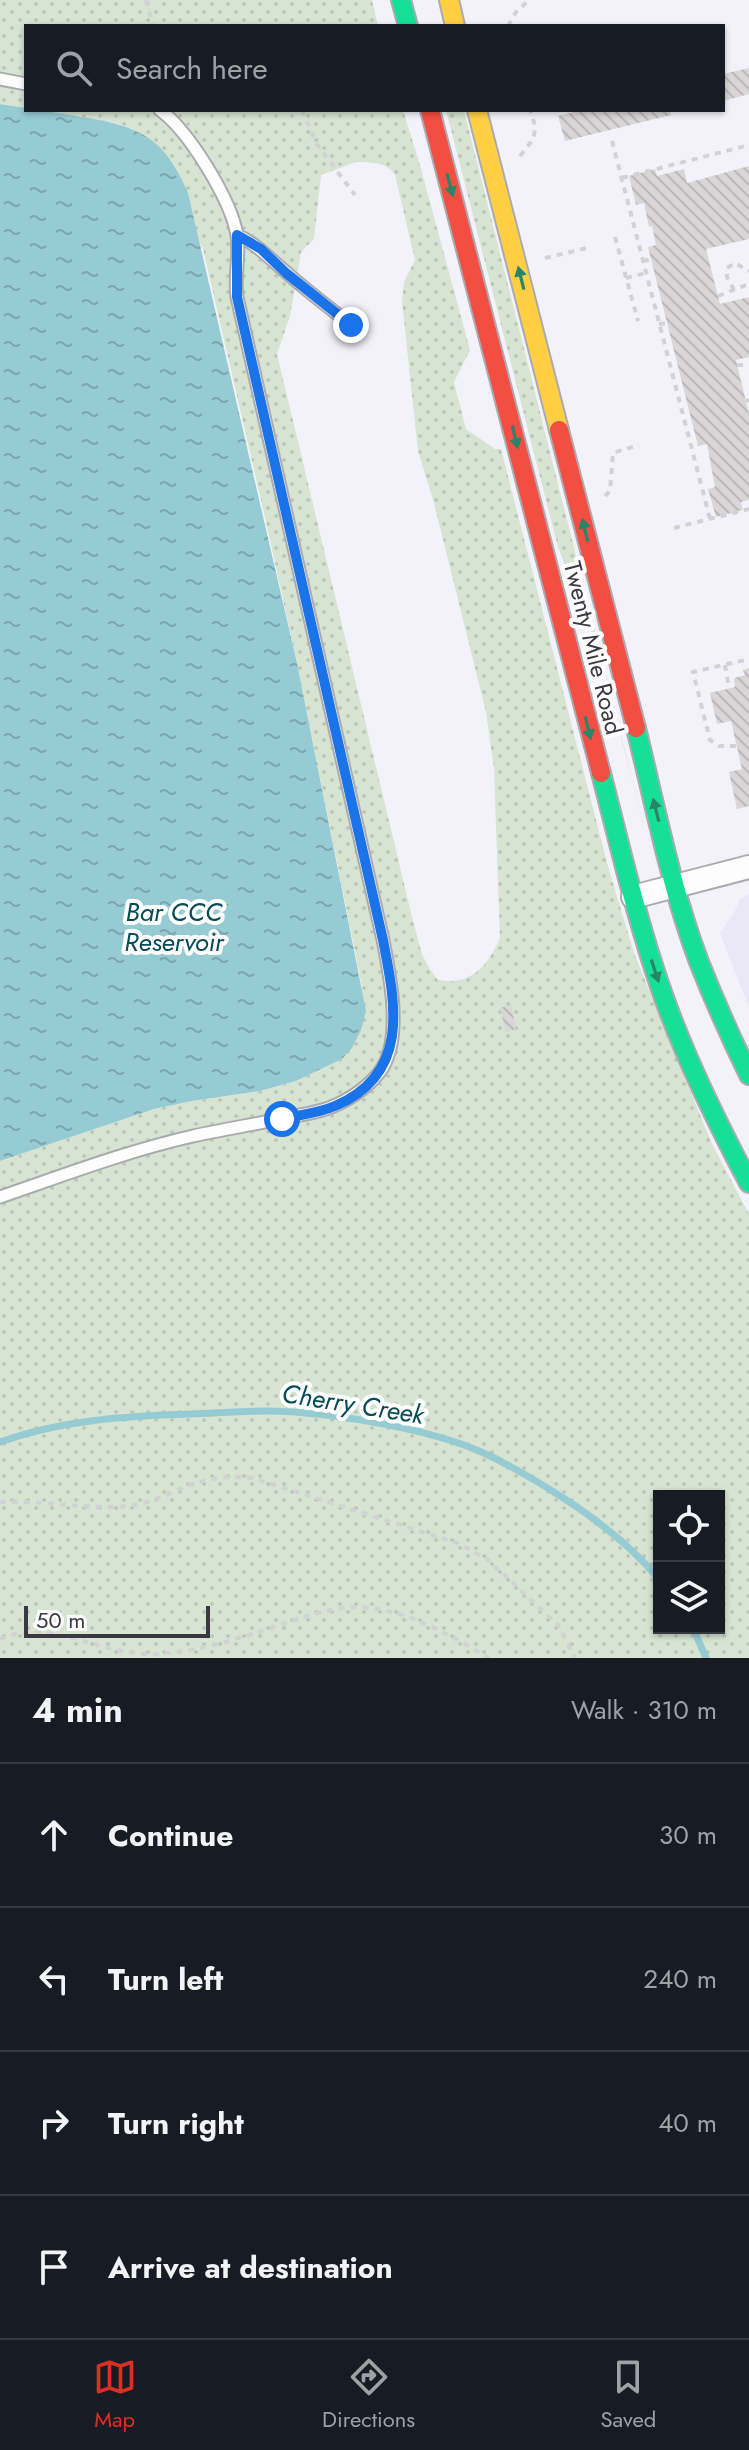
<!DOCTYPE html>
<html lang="en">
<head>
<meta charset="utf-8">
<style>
	:root { --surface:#171b24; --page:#20242c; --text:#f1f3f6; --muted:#9ea1a6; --line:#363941; --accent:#d93025 }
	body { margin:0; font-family:Jost,sans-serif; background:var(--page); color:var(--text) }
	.controls { position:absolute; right:24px; bottom:24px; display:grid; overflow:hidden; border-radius:0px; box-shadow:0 2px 6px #0004 }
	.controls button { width:72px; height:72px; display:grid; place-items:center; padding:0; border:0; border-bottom:2px solid var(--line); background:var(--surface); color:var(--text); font:40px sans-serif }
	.scale { position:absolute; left:24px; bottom:20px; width:186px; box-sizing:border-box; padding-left:8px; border:4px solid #3a3941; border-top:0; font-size:22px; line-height:28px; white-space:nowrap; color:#3a3941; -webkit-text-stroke:6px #fefefe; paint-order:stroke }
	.stop { position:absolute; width:24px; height:24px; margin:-18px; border:6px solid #1a73e8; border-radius:50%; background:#fff }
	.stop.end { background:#1a73e8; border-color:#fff; box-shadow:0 2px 8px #0008 }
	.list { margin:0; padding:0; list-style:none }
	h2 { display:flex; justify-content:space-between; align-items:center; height:104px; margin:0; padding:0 32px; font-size:34px }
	h2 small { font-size:26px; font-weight:400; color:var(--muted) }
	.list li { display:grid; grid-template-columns:52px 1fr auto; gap:24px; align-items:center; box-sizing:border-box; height:144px; padding:0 32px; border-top:2px solid var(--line) }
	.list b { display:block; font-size:30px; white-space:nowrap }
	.list em { font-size:26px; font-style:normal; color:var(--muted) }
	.icon { flex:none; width:44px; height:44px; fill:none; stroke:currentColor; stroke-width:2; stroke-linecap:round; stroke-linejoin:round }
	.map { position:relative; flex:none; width:749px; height:1658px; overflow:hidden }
	.search { position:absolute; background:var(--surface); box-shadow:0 2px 6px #0004; left:24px; right:24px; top:24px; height:88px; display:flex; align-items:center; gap:20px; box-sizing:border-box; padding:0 28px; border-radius:0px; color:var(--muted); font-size:30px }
	.sheet { height:680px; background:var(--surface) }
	nav { display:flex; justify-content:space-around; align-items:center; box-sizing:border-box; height:112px; border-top:2px solid var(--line); background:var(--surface); font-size:22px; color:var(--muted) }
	nav a { display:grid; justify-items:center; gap:4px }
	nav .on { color:var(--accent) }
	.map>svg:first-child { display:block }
	.built { fill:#eae7f7 }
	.grass { fill:url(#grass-dots); fill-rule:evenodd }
	.water { fill:url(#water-ripples) }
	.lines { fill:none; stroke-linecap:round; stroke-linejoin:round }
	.stream { stroke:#97cbd4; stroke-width:7 }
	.building { fill:url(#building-back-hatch) }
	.lane-casing { stroke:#acaab1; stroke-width:15 }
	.street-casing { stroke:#acaab1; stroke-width:26 }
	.fast-casing { stroke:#acaab1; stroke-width:22 }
	.slow-casing { stroke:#acaab1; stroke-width:22 }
	.jam-casing { stroke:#acaab1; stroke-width:22 }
	.path { stroke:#d2d2d4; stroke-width:4; stroke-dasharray:6 6; stroke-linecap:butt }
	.lane { stroke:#fdfdfe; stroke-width:11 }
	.street { stroke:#fdfdfe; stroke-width:22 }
	.fast { stroke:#16e098; stroke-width:18 }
	.slow { stroke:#ffcf43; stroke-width:18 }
	.jam { stroke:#f24e42; stroke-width:18 }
	.oneway { fill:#2a8468 }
	.route { stroke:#1a73e8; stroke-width:10 }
	.labels { text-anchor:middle; stroke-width:8; stroke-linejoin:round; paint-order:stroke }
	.street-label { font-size:24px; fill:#3a3941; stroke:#fefefe }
	.water-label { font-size:26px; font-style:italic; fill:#044b53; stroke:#fefefe }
</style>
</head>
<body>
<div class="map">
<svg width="749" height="1658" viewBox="0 0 749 1658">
	<defs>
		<pattern id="grass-dots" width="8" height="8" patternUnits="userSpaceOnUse" patternTransform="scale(2)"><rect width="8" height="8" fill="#d6e4d1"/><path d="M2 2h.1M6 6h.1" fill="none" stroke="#b8c4b5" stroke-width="1.8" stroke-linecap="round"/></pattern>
		<pattern id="water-ripples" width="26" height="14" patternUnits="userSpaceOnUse" patternTransform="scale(2)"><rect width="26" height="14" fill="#97cbd4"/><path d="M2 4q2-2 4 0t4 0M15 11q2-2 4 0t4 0" fill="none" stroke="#7ca6ae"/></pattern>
		<pattern id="building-back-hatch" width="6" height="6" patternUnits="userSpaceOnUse" patternTransform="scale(2)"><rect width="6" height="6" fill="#d9d6d6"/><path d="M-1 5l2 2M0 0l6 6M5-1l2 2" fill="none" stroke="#bbb8b9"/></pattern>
	</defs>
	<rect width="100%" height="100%" fill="#f3f2fa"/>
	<!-- built -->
	<path class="built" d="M 749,894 L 749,1008 L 720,933 L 734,913 L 740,899 Z"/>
	<!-- grass -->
	<path class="grass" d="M 0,0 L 372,0 L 378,26 L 26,26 L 26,108 L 0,104 Z
		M 38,110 L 403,110 L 421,169 L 470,350 L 454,382 L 466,429 L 495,449 L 501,449 L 607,863 L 634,953 L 712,1144 L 749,1214 L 749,1658 L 0,1658 L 0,1161 L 154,1109 L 192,1101 L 260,1091 L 296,1081 L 342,1059 L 362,987 L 297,663 L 264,513 L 203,249 L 133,129 L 115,123 ZM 356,162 C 372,163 386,161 395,175 L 415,260 L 404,282 L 402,301 L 418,451 L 434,503 L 486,712 L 494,769 L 500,938 C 488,966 471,986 438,980 L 429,968 L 422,954 L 412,917 L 277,354 L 290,316 L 301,252 L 314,239 L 321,175 ZM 659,1496 L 719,1496 L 719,1628 L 659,1628 Z
		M 446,110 L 464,110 L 649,846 L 599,651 L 558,547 Z"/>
	<!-- water -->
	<path class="water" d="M 0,104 L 26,108 L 26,110 C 45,110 64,114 82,117 C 140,126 165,138 188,193 L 297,663 L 366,1011 L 361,1030 L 352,1048 L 342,1059 L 296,1081 L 260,1091 L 192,1101 L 154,1109 L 0,1161 Z"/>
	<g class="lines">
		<!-- stream -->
		<path class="stream" d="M 0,1442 C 62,1420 125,1416 191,1414 C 217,1413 243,1411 269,1411 C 330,1412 434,1429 488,1455 C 511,1466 535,1480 557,1494 C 594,1517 630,1545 659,1579
			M 693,1628 L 706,1658"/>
	</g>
	<!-- building -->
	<path class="building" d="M 749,68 L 749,94 L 723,101 L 723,74 Z
		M 582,110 L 670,110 L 671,115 L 565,141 L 558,116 Z
		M 749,166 L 749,239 L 706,249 L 720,304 L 749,297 L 749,357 L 736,360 L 749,414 L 749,500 L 741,502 L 743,510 L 716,517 L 708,489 L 715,487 L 707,444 L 698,446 L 648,247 L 656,245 L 652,226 L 649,227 L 644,203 L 636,205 L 629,176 L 655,169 L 657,176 L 684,169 L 687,183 Z
		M 749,668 L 749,806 L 737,809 L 729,772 L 742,769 L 731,721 L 717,724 L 710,693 L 735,687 L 734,678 L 745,675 L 743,670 Z
		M 511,1005 L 516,1029 L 506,1032 L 500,1008 Z"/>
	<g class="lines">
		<defs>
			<path id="lane" d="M 0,79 L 26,84
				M 237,235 C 257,244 270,259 287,273 C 307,291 330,308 351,325
				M 0,1197 C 64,1175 127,1151 193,1136 C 225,1129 257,1124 289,1117 C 305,1114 322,1112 336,1105 C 354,1097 373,1083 383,1067 C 402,1034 390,976 383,940 L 237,297 C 234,276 240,256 237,235 C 231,200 189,131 160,110"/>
			<path id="street" d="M 633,897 L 749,867"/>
			<path id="fast" d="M 401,0 L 408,26
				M 636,728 C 655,805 671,888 699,962 C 714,1000 731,1038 749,1075
				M 601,773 C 620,846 637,921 662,992 C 685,1058 716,1121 749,1183"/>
			<path id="slow" d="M 449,0 L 455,26
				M 477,110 L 559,430"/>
			<path id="jam" d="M 430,110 L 601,773
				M 559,430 L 636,728"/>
		</defs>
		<!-- lane casing -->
		<use href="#lane" class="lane-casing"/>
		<!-- street casing -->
		<use href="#street" class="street-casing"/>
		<!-- fast casing -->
		<use href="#fast" class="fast-casing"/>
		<!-- slow casing -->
		<use href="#slow" class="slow-casing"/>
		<!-- jam casing -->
		<use href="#jam" class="jam-casing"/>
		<!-- path -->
		<path class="path" d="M 146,0 L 153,26
			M 508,26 L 516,12 L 529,0
			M 302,110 L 316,143 L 355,195
			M 612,141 L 710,519
			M 520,156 C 535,138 539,133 530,110
			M 622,178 L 749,145
			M 615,237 L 638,321
			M 545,258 L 587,248
			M 643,261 L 652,259
			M 626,278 L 646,273
			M 734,290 L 727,277 L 727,268 L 735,263 L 749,271
			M 718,296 L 749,284
			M 659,324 L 668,323
			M 737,365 L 749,365
			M 746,401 L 749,400
			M 605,496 L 610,491 L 613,453 L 639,445
			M 674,528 L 749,509
			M 725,665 L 729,688
			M 736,746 L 719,746 L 710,740 L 693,672 L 749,659
			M 0,1502 C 43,1500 86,1510 129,1506 C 153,1503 171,1491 193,1484 C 213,1477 232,1476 253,1478 L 460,1544 L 487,1559 L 558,1625 L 575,1658
			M 0,1639 C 51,1617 103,1657 156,1654 C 188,1652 221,1644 252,1634 C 290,1623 330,1603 371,1608 C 413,1613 453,1637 489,1658"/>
		<!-- lane -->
		<use href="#lane" class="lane"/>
		<!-- street -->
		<use href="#street" class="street"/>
		<!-- fast -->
		<use href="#fast" class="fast"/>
		<!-- slow -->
		<use href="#slow" class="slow"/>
		<!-- jam -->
		<use href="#jam" class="jam"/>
	</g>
	<!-- one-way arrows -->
	<defs><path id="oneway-solid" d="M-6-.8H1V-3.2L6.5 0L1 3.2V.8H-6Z" transform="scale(2)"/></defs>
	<g class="oneway">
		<use href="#oneway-solid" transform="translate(450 185) rotate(75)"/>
		<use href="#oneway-solid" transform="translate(521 278) rotate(-104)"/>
		<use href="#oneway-solid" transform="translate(515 437) rotate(76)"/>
		<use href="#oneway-solid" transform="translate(585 530) rotate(-104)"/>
		<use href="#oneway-solid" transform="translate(588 728) rotate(76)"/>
		<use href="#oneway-solid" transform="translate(656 810) rotate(-104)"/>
		<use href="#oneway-solid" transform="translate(655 971) rotate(72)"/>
	</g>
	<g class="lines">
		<!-- route -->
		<path class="route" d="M 282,1119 C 299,1115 319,1113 335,1106 C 410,1074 396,1006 383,940 L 237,297 L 237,235 L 261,249 L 286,273 L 351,325"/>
	</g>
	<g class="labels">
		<!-- street labels -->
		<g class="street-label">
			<text transform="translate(593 648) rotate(76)" y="8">Twenty Mile Road</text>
		</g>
		<!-- water labels -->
		<g class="water-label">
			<text x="174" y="921">Bar CCC<tspan x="174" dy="30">Reservoir</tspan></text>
			<text transform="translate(353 1404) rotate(9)" y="9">Cherry Creek</text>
		</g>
	</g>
</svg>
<div class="controls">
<button><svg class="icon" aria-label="locate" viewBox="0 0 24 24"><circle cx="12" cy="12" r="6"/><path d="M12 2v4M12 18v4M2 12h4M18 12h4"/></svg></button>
<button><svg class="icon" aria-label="layers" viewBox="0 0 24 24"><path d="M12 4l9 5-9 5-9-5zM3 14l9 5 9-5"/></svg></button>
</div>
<div class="scale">50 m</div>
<div class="stop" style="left:282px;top:1119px"></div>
<div class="stop end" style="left:351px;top:325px"></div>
<div class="search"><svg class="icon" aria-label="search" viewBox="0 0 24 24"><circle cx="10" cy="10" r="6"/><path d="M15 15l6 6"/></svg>Search here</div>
</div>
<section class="sheet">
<h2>4 min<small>Walk · 310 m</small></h2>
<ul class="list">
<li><svg class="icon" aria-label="ahead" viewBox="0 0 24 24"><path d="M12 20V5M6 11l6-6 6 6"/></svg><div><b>Continue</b></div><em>30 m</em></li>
<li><svg class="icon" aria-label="left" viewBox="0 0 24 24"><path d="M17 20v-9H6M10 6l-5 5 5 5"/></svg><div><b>Turn left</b></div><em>240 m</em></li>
<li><svg class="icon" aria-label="right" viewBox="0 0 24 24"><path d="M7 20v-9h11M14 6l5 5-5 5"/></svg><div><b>Turn right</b></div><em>40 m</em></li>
<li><svg class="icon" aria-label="arrive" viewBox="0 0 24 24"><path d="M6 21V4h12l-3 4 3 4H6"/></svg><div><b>Arrive at destination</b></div></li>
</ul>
</section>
<nav>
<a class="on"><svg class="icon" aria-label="map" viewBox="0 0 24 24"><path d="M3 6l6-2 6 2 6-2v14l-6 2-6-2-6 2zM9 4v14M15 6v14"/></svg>Map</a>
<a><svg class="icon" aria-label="directions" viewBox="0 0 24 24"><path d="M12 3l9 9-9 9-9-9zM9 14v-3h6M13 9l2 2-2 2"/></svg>Directions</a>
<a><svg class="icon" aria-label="saved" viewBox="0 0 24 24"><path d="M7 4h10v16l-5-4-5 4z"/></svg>Saved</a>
</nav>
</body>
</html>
